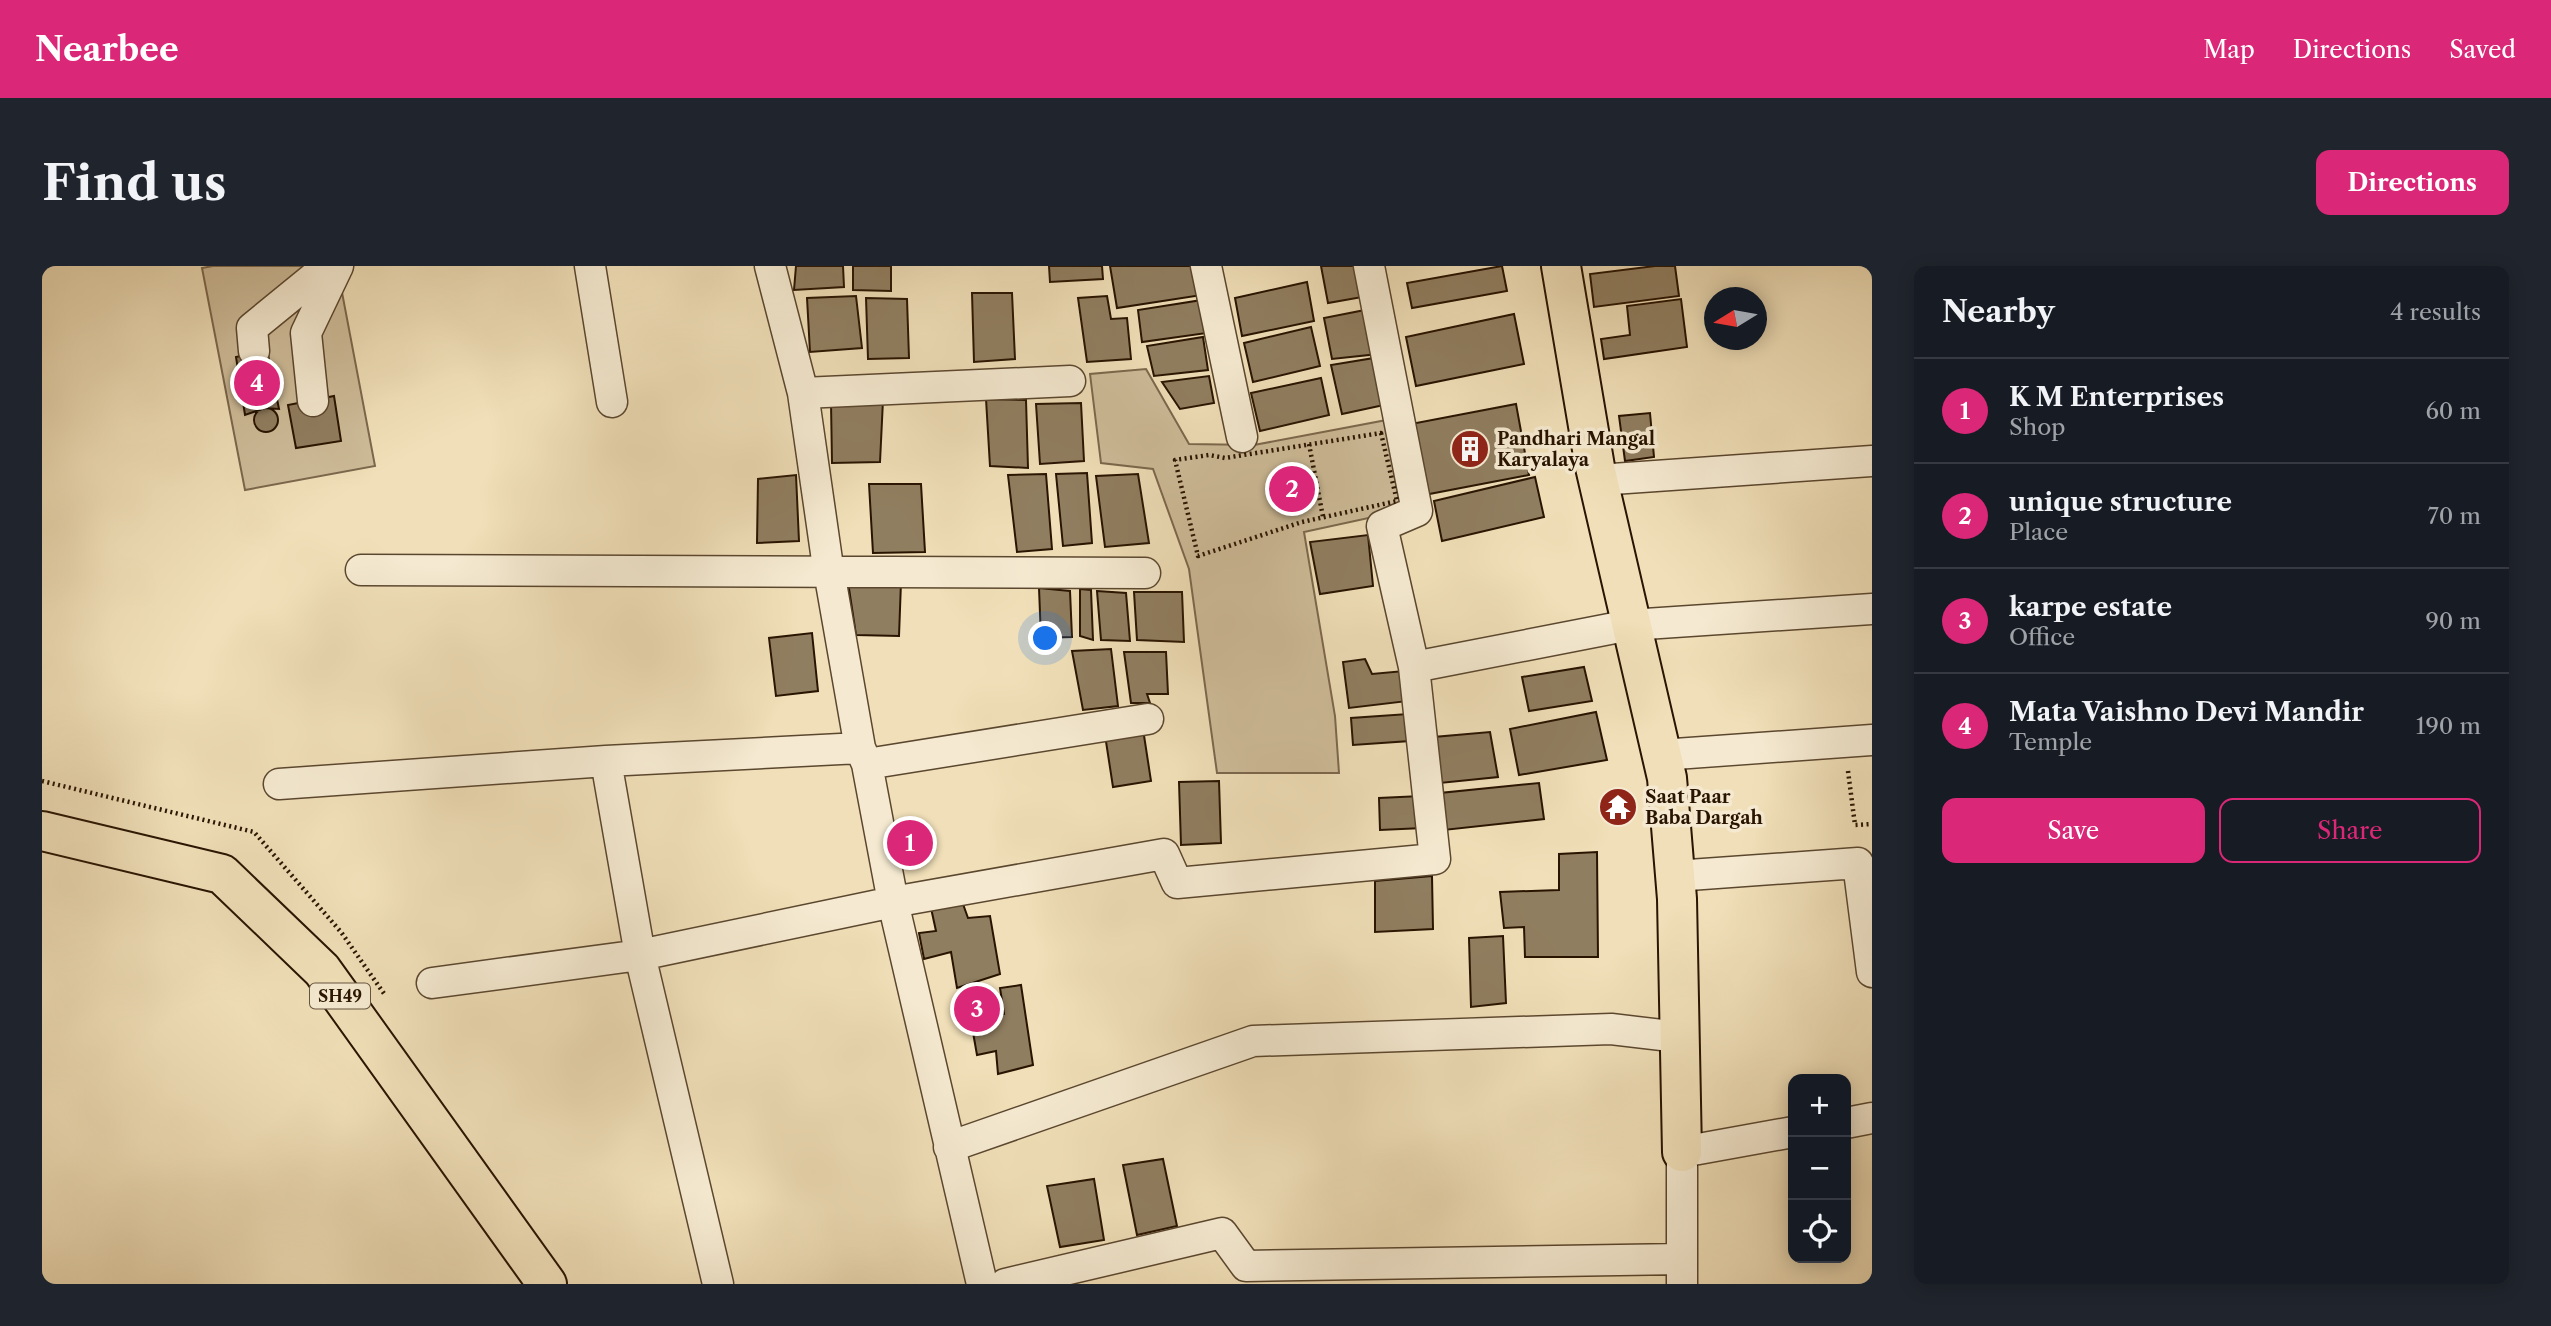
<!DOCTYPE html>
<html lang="en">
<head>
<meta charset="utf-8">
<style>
	:root { --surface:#171b24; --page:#20242c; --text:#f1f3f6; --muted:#9ea1a6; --line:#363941; --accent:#db2777 }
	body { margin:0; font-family:"Libre Caslon Text",serif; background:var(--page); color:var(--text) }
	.controls { position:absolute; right:21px; bottom:21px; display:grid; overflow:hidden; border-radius:14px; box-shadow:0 4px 18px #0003 }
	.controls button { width:63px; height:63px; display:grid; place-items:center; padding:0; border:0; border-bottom:2px solid var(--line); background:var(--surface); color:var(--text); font:35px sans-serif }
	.compass { position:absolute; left:1662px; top:21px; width:63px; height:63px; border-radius:50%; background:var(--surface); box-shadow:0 4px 18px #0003; rotate:259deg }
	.you { position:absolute; left:1004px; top:373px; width:24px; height:24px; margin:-18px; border:5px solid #fff; border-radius:50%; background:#1a73e8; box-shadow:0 0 0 10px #1a73e833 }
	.badge { display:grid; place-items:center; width:46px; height:46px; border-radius:50%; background:var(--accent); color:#fff; font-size:23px; font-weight:700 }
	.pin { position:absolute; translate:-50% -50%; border:4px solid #fff; box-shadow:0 2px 7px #0006 }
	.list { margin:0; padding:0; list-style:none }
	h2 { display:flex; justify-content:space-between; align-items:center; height:91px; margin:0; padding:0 28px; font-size:30px }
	h2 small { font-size:23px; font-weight:400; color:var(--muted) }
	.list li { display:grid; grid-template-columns:46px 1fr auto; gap:21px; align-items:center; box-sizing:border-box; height:105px; padding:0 28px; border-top:2px solid var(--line) }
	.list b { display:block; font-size:26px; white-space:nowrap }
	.list p { margin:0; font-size:23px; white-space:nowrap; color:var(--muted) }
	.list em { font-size:23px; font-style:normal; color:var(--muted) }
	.actions { display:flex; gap:14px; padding:21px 28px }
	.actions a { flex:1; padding:16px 0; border:2px solid var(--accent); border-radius:14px; text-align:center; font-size:24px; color:var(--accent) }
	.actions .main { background:var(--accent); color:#fff }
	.icon { flex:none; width:38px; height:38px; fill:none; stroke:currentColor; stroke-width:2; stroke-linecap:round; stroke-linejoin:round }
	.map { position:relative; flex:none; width:1830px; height:1018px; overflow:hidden; border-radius:14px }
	header { display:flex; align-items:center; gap:42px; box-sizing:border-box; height:98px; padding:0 35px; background:var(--accent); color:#fff }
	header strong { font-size:33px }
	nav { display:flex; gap:38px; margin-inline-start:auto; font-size:24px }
	.intro { display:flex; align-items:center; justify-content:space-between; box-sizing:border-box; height:168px; padding:0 42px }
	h1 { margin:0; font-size:49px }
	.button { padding:18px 32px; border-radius:14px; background:var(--accent); color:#fff; font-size:24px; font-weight:700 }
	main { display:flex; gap:42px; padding:0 42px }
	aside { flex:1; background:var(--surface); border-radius:14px; box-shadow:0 4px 18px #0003 }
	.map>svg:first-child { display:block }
	.green { fill:#cebc99; stroke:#7c684d; stroke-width:2 }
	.building { fill:#907e60; stroke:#291401; stroke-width:2 }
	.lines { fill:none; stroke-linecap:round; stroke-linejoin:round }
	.minor-casing { stroke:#5b472f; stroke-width:33 }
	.major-casing { stroke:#291401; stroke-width:42 }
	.path { stroke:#291401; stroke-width:4.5; stroke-dasharray:2 3.5; stroke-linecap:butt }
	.minor { stroke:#f5ead1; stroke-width:30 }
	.major { stroke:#f0dfb8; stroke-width:38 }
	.labels { text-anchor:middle; stroke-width:7; stroke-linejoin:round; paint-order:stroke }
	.shield { fill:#f5ead1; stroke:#66543f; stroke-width:2 }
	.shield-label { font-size:16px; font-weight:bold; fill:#291401 }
	.poi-label { font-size:18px; font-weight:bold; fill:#291401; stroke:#f5ead1; text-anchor:start }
</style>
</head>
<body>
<header>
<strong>Nearbee</strong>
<nav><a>Map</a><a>Directions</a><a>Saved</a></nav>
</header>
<div class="intro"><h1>Find us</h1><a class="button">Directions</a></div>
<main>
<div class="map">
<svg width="1830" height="1018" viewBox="0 0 1830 1018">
	<rect width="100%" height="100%" fill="#f0dfb8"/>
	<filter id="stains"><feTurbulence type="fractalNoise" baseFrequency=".00286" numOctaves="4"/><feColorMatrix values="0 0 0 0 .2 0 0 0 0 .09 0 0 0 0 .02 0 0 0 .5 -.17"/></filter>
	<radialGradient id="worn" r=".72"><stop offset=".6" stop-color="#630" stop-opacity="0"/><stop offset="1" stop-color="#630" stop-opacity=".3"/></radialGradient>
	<!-- green -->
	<path class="green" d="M 171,0 L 295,0 L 333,200 L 203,224 L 160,2 Z
		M 1104,103 L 1147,178 L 1212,179 L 1350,153 L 1368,243 L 1262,266 L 1293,450 L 1297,507 L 1175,507 L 1147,303 L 1111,203 L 1059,197 L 1048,108 Z"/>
	<!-- building -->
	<path class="building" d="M 754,0 L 801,0 L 802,21 L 752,24 Z
		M 811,0 L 849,0 L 849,25 L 811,24 Z
		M 1007,0 L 1060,0 L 1061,13 L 1008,16 Z
		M 1068,0 L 1156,0 L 1160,29 L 1075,42 Z
		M 1279,0 L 1320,0 L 1326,30 L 1286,37 Z
		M 1460,0 L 1465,25 L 1370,42 L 1365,17 Z
		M 1613,0 L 1633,0 L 1637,30 L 1552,41 L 1548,8 Z
		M 1265,16 L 1272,55 L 1200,70 L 1193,32 Z
		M 930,27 L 970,27 L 973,93 L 932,96 Z
		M 814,30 L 820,82 L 768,86 L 765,32 Z
		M 1065,30 L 1069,53 L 1085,52 L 1089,93 L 1045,96 L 1036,32 Z
		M 824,32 L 865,33 L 867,92 L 826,93 Z
		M 1639,33 L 1645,81 L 1562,93 L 1559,73 L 1588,69 L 1585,40 Z
		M 1160,34 L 1165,67 L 1100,76 L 1096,44 Z
		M 1328,43 L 1336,88 L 1290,93 L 1282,52 Z
		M 1472,48 L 1482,98 L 1374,120 L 1364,71 Z
		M 1269,61 L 1278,100 L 1211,116 L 1202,77 Z
		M 1161,71 L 1166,104 L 1112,110 L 1105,80 Z
		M 225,84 L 237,143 L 223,142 L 203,149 L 194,91 Z
		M 1332,92 L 1342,139 L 1300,148 L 1289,99 Z
		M 1167,110 L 1172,137 L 1138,143 L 1120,116 Z
		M 1279,112 L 1287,149 L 1218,165 L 1209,127 Z
		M 292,130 L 299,175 L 254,182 L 246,139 Z
		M 944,133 L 984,134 L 986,202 L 948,200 Z
		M 841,134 L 838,196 L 790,197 L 789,137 Z
		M 1039,137 L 1042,195 L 998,198 L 994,138 Z
		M 1474,138 L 1487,209 L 1382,229 L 1369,158 Z
		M212 154a12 12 0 1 1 24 0a12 12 0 1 1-24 0Z
		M 1608,147 L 1612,191 L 1583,195 L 1577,150 Z
		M 1045,207 L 1050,277 L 1021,280 L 1014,208 Z
		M 1004,208 L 1010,283 L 975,286 L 966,209 Z
		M 1096,208 L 1107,277 L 1063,281 L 1054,210 Z
		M 754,209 L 757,275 L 715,277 L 716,213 Z
		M 1493,211 L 1502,251 L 1400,275 L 1392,235 Z
		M 827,218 L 879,218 L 883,286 L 831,287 Z
		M 1326,269 L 1331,320 L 1278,328 L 1268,276 Z
		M 806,316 L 859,316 L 857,370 L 814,369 Z
		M 997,322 L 1028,325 L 1030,371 L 999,372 Z
		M 1038,323 L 1049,324 L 1051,374 L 1038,370 Z
		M 1055,325 L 1084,327 L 1088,375 L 1059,374 Z
		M 1092,326 L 1140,326 L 1142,376 L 1095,374 Z
		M 770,367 L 776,425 L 734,430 L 727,372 Z
		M 1069,383 L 1076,440 L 1041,444 L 1030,385 Z
		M 1082,386 L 1124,386 L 1126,428 L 1105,428 L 1108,437 L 1089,437 Z
		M 1323,393 L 1330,408 L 1362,405 L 1366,435 L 1307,442 L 1301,396 Z
		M 1542,401 L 1550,435 L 1487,445 L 1480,411 Z
		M 1554,446 L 1565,494 L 1477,509 L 1468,463 Z
		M 1366,448 L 1368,475 L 1311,479 L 1309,452 Z
		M 1101,463 L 1109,515 L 1071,521 L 1063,469 Z
		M 1448,466 L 1456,511 L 1398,517 L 1392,471 Z
		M 1177,515 L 1179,577 L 1139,579 L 1137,516 Z
		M 1497,517 L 1502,553 L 1402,564 L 1398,527 Z
		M 1379,530 L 1381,562 L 1338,564 L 1337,532 Z
		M 1555,586 L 1556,691 L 1483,691 L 1482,661 L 1462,662 L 1458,626 L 1517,624 L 1517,588 Z
		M 1390,610 L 1391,663 L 1333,666 L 1333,615 Z
		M 921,638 L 926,652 L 948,650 L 958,708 L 915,722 L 909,686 L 882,693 L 877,667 L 894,665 L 889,642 Z
		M 1461,670 L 1464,737 L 1429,741 L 1427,672 Z
		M 979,719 L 991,799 L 956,808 L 954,785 L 935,789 L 929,755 L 962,748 L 958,722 Z
		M 1121,893 L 1135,960 L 1095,969 L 1081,899 Z
		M 1052,913 L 1062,974 L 1018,981 L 1005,920 Z"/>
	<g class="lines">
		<defs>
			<path id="minor" d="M 548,0 L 570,136
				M 728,0 L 761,127 L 785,294 L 818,482 L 825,498 L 851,636 L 940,1018
				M 1164,0 L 1200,171
				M 212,85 L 210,62 L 286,0
				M 761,127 L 1028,115
				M 271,135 L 264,67 L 296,0
				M 1556,214 L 1830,195
				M 319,304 L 1103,307
				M 1372,401 L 1588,359 L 1830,343
				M 1619,489 L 1830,474
				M 564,495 L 598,689 L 676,1018
				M 825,498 L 1106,453
				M 237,518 L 564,495 L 818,482
				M 1633,610 L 1816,597 L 1830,706
				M 390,717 L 598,689 L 851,636 L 1122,588 L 1135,617 L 1393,593 L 1372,401 L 1340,260 L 1375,245 L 1327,0
				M 1804,857 L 1830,852
				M 907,881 L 1211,775 L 1569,763 L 1637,771
				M 963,1018 L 1180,967 L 1204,1000 L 1640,993
				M 1640,1018 L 1640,886 L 1751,866"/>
			<path id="major" d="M 1519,0 L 1553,201 L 1625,512 L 1635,633 L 1640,886
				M 0,565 L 180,608 L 280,704 L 505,1018"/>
		</defs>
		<!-- minor casing -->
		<use href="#minor" class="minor-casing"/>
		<!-- major casing -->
		<use href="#major" class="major-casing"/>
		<!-- path -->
		<path class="path" d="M 1339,167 L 1355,235 L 1260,256 L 1156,290 L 1133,194 L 1167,189 L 1183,192 Z
			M 1267,178 L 1281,251
			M 1806,505 L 1813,559 L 1830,558
			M 0,515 L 212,566 L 299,666 L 343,729"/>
		<!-- minor -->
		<use href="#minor" class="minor"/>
		<!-- major -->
		<use href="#major" class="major"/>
	</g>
	<!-- icons -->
	<defs>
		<symbol id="building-disc" viewBox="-11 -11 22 22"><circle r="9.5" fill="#8f2418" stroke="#f5ead1"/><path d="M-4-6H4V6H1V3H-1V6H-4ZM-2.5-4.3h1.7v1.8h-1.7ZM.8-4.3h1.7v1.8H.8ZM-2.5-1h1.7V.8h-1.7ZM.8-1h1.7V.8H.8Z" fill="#fff"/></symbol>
		<symbol id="temple-disc" viewBox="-11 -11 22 22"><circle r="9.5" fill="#8f2418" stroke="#f5ead1"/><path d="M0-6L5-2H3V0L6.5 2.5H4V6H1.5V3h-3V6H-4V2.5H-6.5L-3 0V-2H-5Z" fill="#fff"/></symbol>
	</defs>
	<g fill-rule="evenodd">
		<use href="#building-disc" x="1406" y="161" width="44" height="44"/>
		<use href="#temple-disc" x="1554" y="519" width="44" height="44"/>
	</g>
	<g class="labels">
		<!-- shield labels -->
		<rect class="shield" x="268" y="717.5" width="60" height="25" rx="5"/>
		<g class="shield-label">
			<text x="298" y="736">SH49</text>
		</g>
		<!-- poi labels -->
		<g class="poi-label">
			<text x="1455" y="179">Pandhari Mangal<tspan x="1455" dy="21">Karyalaya</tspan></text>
			<text x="1603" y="537">Saat Paar<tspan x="1603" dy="21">Baba Dargah</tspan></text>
		</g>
	</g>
	<rect width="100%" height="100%" filter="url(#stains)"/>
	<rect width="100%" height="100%" fill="url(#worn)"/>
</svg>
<div class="controls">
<button>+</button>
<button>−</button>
<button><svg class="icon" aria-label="locate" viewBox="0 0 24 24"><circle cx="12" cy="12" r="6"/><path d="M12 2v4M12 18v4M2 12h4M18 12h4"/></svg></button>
</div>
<svg class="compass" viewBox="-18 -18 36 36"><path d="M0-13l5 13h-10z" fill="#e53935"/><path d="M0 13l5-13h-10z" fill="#9ea1a6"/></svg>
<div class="you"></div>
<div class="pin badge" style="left:868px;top:577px">1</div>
<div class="pin badge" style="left:1250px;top:223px">2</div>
<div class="pin badge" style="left:935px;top:743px">3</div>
<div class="pin badge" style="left:215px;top:117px">4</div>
</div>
<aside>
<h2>Nearby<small>4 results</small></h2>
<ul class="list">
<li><span class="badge">1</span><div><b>K M Enterprises</b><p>Shop</p></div><em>60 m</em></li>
<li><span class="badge">2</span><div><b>unique structure</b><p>Place</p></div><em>70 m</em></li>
<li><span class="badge">3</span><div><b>karpe estate</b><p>Office</p></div><em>90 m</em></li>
<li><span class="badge">4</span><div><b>Mata Vaishno Devi Mandir</b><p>Temple</p></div><em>190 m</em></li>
</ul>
<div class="actions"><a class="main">Save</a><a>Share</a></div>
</aside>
</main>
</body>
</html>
